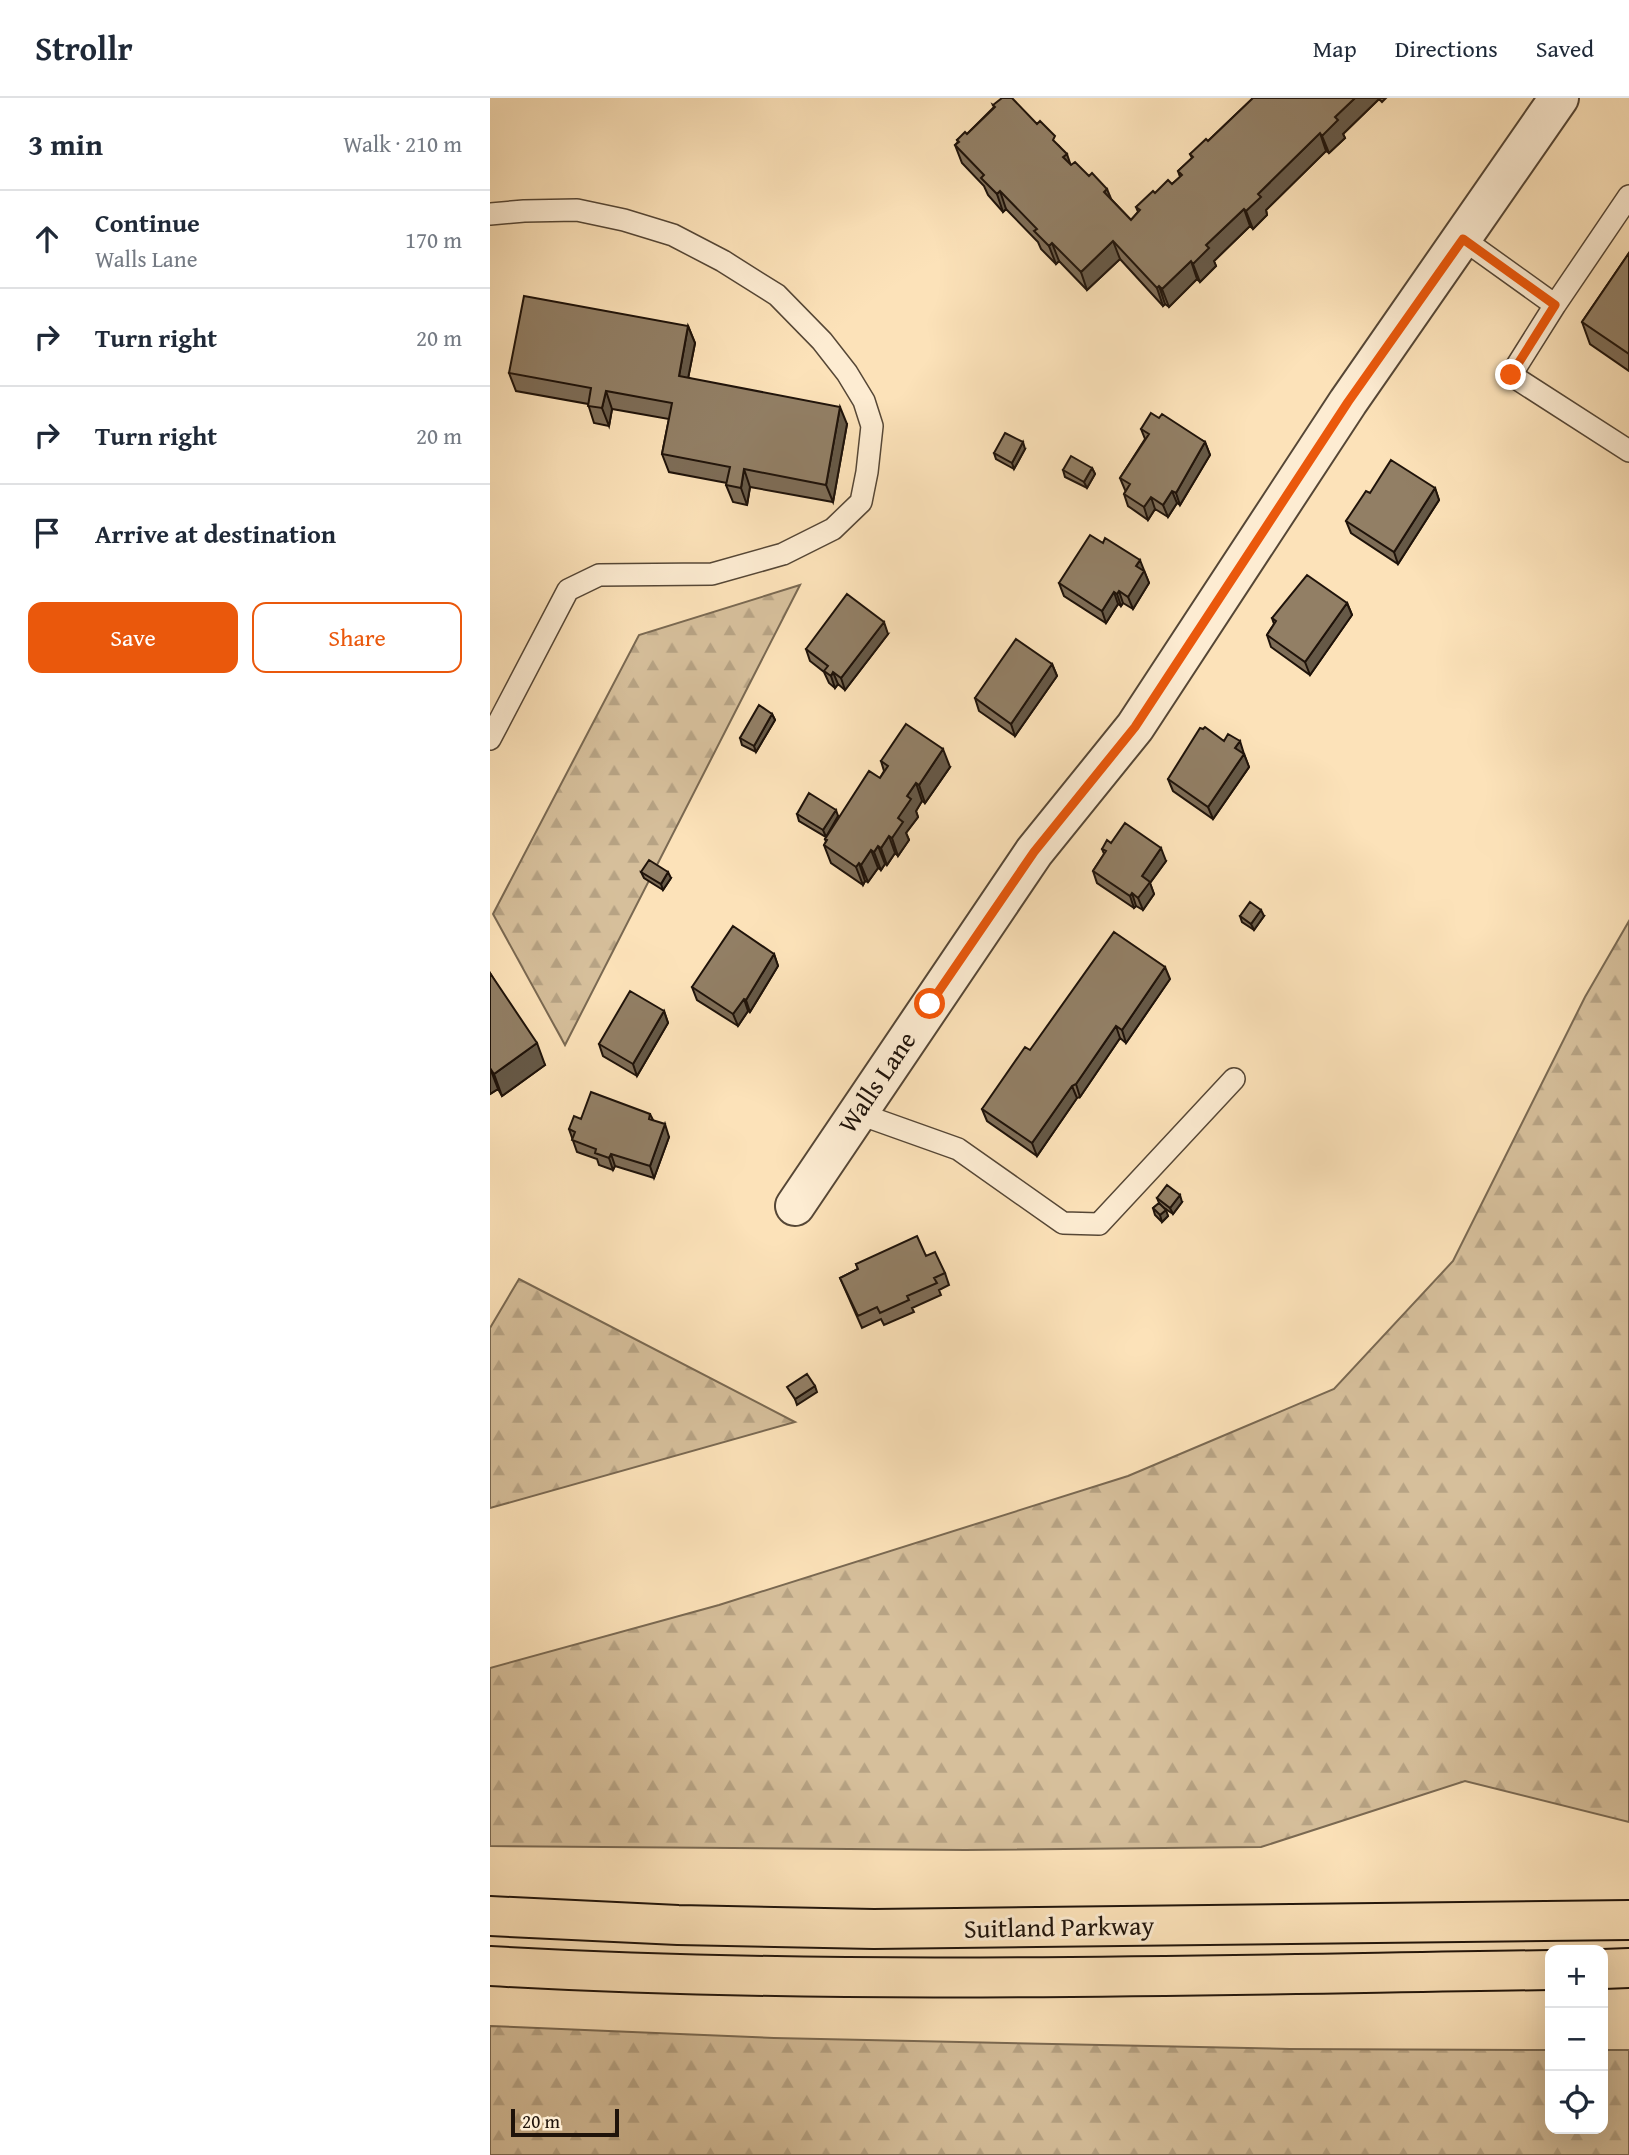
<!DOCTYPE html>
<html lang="en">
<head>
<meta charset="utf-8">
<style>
	:root { --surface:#fff; --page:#f2f2f3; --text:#1f2937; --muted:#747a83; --line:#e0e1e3; --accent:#ea580c }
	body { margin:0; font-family:"Gentium Book Plus",serif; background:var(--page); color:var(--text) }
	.controls { position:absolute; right:21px; bottom:21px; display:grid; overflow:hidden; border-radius:14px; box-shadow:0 7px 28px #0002 }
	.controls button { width:63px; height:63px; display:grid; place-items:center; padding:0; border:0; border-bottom:2px solid var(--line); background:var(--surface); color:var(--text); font:35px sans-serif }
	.scale { position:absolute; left:21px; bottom:18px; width:108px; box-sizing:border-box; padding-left:7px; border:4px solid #1f130a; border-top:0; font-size:19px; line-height:24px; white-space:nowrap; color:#1f130a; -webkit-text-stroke:5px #fdecd2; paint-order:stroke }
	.stop { position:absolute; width:21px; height:21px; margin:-16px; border:5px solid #ea580c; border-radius:50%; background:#fff }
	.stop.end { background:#ea580c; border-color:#fff; box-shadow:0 2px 7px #0008 }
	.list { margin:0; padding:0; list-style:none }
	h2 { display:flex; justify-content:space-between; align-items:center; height:91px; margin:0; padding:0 28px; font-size:30px }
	h2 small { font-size:23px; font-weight:400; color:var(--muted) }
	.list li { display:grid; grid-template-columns:46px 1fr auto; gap:21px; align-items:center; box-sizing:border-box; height:98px; padding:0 28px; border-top:2px solid var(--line) }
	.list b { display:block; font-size:26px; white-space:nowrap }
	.list p { margin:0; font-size:23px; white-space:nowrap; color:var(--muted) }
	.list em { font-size:23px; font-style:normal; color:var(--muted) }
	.actions { display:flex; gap:14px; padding:21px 28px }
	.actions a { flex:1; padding:16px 0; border:2px solid var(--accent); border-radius:14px; text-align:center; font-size:24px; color:var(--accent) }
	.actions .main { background:var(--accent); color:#fff }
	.icon { flex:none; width:38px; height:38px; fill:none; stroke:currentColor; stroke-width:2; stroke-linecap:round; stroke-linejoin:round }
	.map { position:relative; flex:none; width:1139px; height:2057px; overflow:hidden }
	header { display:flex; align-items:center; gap:42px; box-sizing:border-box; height:98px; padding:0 35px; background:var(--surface); border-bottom:2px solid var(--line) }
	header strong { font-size:33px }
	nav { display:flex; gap:38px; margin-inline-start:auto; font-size:24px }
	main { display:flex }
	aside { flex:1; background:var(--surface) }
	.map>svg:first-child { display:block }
	.forest { fill:url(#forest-firs); stroke:#7a6952; stroke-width:2 }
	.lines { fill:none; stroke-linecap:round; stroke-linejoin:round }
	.service-casing { stroke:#564736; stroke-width:24 }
	.minor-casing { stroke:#564736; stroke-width:42 }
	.trunk-casing { stroke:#1f130a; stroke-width:42 }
	.service { stroke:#fdecd2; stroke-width:21 }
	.minor { stroke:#fdecd2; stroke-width:38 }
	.trunk { stroke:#fce2b9; stroke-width:38 }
	.wall { fill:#7e6d57; stroke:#1f130a; stroke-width:2 }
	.shaded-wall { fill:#665947; stroke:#1f130a; stroke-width:2 }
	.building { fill:#927f65; stroke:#1f130a; stroke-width:2 }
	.route { stroke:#ea580c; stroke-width:9 }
	.labels { text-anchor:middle; stroke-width:6; stroke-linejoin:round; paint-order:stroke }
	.street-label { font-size:26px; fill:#1f130a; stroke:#fdecd2 }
</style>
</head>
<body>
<header>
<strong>Strollr</strong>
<nav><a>Map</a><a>Directions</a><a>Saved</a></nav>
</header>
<main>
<aside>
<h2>3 min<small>Walk · 210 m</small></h2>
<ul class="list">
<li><svg class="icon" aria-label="ahead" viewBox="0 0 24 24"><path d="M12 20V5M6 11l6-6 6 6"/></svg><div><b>Continue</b><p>Walls Lane</p></div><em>170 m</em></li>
<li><svg class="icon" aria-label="right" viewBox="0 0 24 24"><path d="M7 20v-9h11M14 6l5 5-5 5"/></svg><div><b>Turn right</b></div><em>20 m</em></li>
<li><svg class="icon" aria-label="right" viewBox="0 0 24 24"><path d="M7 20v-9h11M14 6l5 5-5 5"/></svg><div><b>Turn right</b></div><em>20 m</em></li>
<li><svg class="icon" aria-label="arrive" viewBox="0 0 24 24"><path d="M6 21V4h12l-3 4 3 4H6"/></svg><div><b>Arrive at destination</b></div></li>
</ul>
<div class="actions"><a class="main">Save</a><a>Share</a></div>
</aside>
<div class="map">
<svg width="1139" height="2057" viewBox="0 0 1139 2057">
	<defs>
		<pattern id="forest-firs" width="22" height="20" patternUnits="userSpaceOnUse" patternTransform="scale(1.75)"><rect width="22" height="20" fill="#d6bf9b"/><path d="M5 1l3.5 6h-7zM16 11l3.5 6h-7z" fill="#b7a384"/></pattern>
	</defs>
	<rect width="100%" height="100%" fill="#fce2b9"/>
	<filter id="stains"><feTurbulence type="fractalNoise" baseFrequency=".00286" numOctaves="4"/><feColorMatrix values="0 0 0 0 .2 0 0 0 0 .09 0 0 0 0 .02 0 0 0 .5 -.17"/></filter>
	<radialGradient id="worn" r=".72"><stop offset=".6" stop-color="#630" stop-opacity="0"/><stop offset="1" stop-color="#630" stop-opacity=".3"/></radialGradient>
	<!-- forest -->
	<path class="forest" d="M 310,487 L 75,947 L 3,816 L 149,537 Z
		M 1139,823 L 1139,1724 L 975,1683 L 771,1749 L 475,1752 L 0,1748 L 0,1570 L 229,1507 L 638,1378 L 844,1291 L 963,1163 L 1095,899 Z
		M 29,1181 L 305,1324 L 0,1410 L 0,1230 Z
		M 0,1928 L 284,1940 L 800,1951 L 1060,1952 L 1060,2031 L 1113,2031 L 1113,1952 L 1139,1952 L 1139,2057 L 0,2057 Z"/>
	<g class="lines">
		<defs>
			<path id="service" d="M 0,116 L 34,113 L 87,112 L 134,122 L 183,137 L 233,163 L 287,197 L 332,243 L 357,275 L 374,303 L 382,328 L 377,374 L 371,404 L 343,431 L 293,456 L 222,476 L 109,477 L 78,492 L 0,641
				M 973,141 L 1065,207 L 1139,98
				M 1065,207 L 1021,277 L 1139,353
				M 367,1015 L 468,1051 L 573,1125 L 609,1126 L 744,981"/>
			<path id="minor" d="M 305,1108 L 544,754 L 645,629 L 858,304 L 1069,0"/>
			<path id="trunk" d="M 0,1818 L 188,1827 L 384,1831 L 1139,1822
				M 0,1868 C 353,1888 707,1877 1060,1872
				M 1113,1871 L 1139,1870"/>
		</defs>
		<!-- service casing -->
		<use href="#service" class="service-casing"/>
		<!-- minor casing -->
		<use href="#minor" class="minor-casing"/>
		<!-- trunk casing -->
		<use href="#trunk" class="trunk-casing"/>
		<!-- service -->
		<use href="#service" class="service"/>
		<!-- minor -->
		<use href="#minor" class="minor"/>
		<!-- trunk -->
		<use href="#trunk" class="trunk"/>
	</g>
	<!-- wall -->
	<path class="wall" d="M 763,0 L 896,0 L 892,4 L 889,1 L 853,36 L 855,40 L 839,55 L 836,53 L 776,112 L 777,117 L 763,131 L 760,128 L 724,163 L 726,168 L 710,184 L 707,181 L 679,209 L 675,206 L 673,208 L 630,161 L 597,192 L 569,163 L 566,166 L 551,151 L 548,144 L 516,111 L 513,114 L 498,97 L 494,88 L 472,65 L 465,47 L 468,44 L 467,42 L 477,36 L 504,9 L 503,7 L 569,48 L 580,66 L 621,101 L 641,122 L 648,114 L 646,109 L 665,95 L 682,86 L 690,79 L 688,73 L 702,60 L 700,56 L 718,43 Z
		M 1139,155 L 1139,273 L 1100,246 L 1092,224 Z
		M 198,228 L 205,245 L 198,280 L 357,326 L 343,404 L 260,389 L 257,407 L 243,404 L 236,387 L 237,385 L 179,374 L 172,356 L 179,321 L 122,311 L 119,328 L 104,325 L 98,306 L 26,293 L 19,275 Z
		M 669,320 L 715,344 L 720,357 L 690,407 L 687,405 L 678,419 L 665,411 L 658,422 L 638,408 L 634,396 L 636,393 L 635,392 L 630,380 L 655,341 L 651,331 Z
		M 535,351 L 524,371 L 506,361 L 504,355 Z
		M 602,370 L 605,376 L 597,390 L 575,379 L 573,372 Z
		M 945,390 L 949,402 L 908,466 L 861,435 L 856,423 L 880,395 Z
		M 654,473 L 659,485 L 643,511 L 633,505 L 631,508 L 628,506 L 616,525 L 574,498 L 569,485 Z
		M 857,505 L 862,517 L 820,577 L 781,549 L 777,537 L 784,526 L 782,520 Z
		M 398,536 L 355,592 L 348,586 L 345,590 L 339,585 L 334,574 L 320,563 L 316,551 Z
		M 562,566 L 567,578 L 525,638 L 489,613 L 485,600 Z
		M 282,616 L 285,622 L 266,654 L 252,647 L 250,640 Z
		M 734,643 L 754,656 L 759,669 L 723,721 L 683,693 L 678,681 Z
		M 391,663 L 460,669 L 435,705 L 432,703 L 426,713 L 428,719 L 416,735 L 419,742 L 408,758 L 405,755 L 397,767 L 395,766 L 391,772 L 388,770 L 378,784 L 375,783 L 373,787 L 341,765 L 334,747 L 336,744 L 335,741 L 390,680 L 394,673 Z
		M 307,716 L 348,718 L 336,739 L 309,723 Z
		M 621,745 L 676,763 L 660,785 L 664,796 L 653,812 L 646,808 L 644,810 L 607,785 L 603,773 L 614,756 L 612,751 Z
		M 151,774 L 181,780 L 173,792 L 154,780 Z
		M 750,818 L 774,818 L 764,832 L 752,824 Z
		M 284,856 L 288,868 L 260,914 L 258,913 L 248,928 L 207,902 L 202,889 Z
		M 0,875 L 55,967 L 12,998 L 8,991 L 0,996 Z
		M 680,881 L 636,945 L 630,940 L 590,999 L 587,1000 L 547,1058 L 497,1023 L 492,1011 Z
		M 174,913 L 178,925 L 147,978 L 113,958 L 109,946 Z
		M 160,1016 L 163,1022 L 179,1039 L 164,1080 L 125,1068 L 123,1072 L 109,1067 L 107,1061 L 87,1054 L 79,1031 L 91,1021 Z
		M 667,1100 L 692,1104 L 683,1116 L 674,1110 L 678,1118 L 672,1124 L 665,1117 L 663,1110 L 669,1105 Z
		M 436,1158 L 455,1175 L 459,1187 L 449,1192 L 451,1197 L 422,1210 L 424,1214 L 394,1227 L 391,1221 L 372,1230 L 350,1180 L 368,1171 L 366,1166 Z"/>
	<!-- shaded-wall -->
	<path class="shaded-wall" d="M 865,0 L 889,0 L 889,1 L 853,36 L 855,40 L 839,55 L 832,38 L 845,19 Z
		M 830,35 L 836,53 L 776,112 L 777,117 L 763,131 L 756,113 L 768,96 Z
		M 577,56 L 583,74 L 573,59 Z
		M 617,91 L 624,108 L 614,94 Z
		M 510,93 L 516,111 L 513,114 L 507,96 Z
		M 754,111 L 760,128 L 724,163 L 726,168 L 710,184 L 703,166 L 716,147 Z
		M 623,143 L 630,161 L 597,192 L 591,174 Z
		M 562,145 L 569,163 L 566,166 L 559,148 Z
		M 701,163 L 707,181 L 679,209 L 672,191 Z
		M 669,188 L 675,206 L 673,208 L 667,190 Z
		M 198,228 L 205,245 L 195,296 L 189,278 Z
		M 116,293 L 122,311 L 119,328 L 112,310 Z
		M 350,309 L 357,326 L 343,404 L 336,387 Z
		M 533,344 L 535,351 L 524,371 L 522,365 Z
		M 715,344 L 720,357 L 690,407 L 686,395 Z
		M 602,370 L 605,376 L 597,390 L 594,384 Z
		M 254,371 L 260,389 L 257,407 L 251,390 Z
		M 945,390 L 949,402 L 908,466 L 904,454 Z
		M 682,393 L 687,405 L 678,419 L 673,407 Z
		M 661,399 L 665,411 L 658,422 L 654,409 Z
		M 650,462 L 659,485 L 643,511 L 638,499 L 646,468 Z
		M 629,493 L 633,505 L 631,508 L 627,496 Z
		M 624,494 L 628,506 L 616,525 L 612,513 Z
		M 857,505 L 862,517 L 820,577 L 815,564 Z
		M 394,524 L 398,536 L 355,592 L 351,580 Z
		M 562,566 L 567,578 L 525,638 L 521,626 Z
		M 343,574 L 348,586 L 345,590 L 341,578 Z
		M 282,616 L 285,622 L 266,654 L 264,648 Z
		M 750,643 L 754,656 L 749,662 L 745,650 Z
		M 453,651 L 460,669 L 435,705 L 429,687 Z
		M 754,656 L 759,669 L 723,721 L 718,709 Z
		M 426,685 L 432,703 L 426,713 L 428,719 L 416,735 L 419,742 L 408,758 L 402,740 L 408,720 L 417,698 Z
		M 346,712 L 348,718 L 336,739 L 333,732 Z
		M 399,738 L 405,755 L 397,767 L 391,750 Z
		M 388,748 L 395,766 L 391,772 L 384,754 Z
		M 671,750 L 676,763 L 660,785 L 664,796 L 653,812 L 648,800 L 652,778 Z
		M 381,752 L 388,770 L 378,784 L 371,767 Z
		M 369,765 L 375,783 L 373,787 L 366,769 Z
		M 178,774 L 181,780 L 173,792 L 171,786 Z
		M 642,795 L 646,808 L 644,810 L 640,798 Z
		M 771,812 L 774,818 L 764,832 L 761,826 Z
		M 284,856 L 288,868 L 260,914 L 256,902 Z
		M 675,869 L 680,881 L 636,945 L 632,932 Z
		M 254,901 L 258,913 L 248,928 L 243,916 Z
		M 174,913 L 178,925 L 147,978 L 143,966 Z
		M 626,928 L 630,940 L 590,999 L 586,986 Z
		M 47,945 L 55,967 L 12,998 L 4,976 Z
		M 0,970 L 8,991 L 0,996 Z
		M 582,988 L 587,1000 L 547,1058 L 542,1045 Z
		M 175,1026 L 179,1039 L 164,1080 L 160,1068 Z
		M 121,1056 L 125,1068 L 123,1072 L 119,1060 Z
		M 690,1097 L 692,1104 L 683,1116 L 680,1110 Z
		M 676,1112 L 678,1118 L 672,1124 L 670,1117 Z
		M 325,1288 L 327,1294 L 307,1307 L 305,1301 Z"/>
	<!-- building -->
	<path class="building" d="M 512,0 L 522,0 L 547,26 L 550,23 L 565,38 L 563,42 L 577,56 L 573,59 L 581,67 L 585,64 L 599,78 L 602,75 L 617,91 L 614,94 L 641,122 L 650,112 L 646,109 L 663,93 L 665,95 L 678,82 L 682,86 L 692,77 L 688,73 L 703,59 L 700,56 L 716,41 L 718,43 L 763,0 L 865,0 L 845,19 L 848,22 L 832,38 L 830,35 L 768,96 L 771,99 L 756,113 L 754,111 L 716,147 L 719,150 L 703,166 L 701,163 L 672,191 L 669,188 L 667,190 L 623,143 L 591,174 L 562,145 L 559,148 L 544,133 L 547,131 L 510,93 L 507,96 L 491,80 L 494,77 L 465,47 L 469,44 L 467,42 L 475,34 L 477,36 L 505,9 L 503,7 Z
		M 1139,155 L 1139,256 L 1092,224 Z
		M 34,198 L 198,228 L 189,278 L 350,309 L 336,387 L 254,371 L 251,390 L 236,387 L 240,369 L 172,356 L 182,305 L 116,293 L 112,310 L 98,308 L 101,290 L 19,275 Z
		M 661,315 L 669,320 L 672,316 L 715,344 L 686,395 L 682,393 L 673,407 L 661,399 L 654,409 L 634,396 L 640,386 L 630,380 L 659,336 L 651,331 Z
		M 515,335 L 533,344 L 522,365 L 504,355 Z
		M 581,358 L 602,370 L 594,384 L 573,372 Z
		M 901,362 L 945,390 L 904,454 L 856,423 L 876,393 L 880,395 Z
		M 600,437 L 613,445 L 615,440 L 650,462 L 646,468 L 654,473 L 638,499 L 629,493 L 627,496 L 624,494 L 612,513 L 569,485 Z
		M 817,477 L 857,505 L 815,564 L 777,537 L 786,523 L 782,520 Z
		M 357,496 L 394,524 L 351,580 L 343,574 L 341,578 L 334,573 L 338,568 L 316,551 Z
		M 526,541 L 562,566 L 521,626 L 485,600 Z
		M 269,607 L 282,616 L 264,648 L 250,640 Z
		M 416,626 L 453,651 L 429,687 L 426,685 L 417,698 L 421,701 L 408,720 L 413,724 L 402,740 L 399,738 L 391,750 L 388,748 L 384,754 L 381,752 L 371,767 L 369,765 L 366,769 L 334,747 L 337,742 L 335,741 L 379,673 L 390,680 L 398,668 L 391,663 Z
		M 715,629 L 734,643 L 738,636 L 750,643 L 745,650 L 754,656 L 718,709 L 678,681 L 710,630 L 713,631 Z
		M 319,695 L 346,712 L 333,732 L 307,716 Z
		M 635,725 L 671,750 L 652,778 L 660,784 L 648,800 L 642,795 L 640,798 L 603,773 L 616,753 L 612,751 L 617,742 L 621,745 Z
		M 159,762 L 178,774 L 171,786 L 151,774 Z
		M 760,804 L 771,812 L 761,826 L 750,818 Z
		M 243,828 L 284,856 L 256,902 L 254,901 L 243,916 L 202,889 Z
		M 624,834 L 675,869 L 632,932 L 626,928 L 586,986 L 582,988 L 542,1045 L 492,1011 L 535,949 L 540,952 Z
		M 0,875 L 47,945 L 4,976 L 0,970 Z
		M 140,893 L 174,913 L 143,966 L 109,946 Z
		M 101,994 L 160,1016 L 159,1021 L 175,1026 L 160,1068 L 121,1056 L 119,1060 L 105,1055 L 106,1051 L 82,1042 L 85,1034 L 79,1031 L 84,1018 L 91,1021 Z
		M 677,1087 L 690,1097 L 680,1110 L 667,1100 Z
		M 669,1105 L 676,1112 L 670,1117 L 663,1110 Z
		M 427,1138 L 436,1158 L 445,1154 L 455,1175 L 444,1180 L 447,1185 L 417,1198 L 419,1202 L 390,1215 L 387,1209 L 368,1218 L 350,1180 L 368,1171 L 366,1166 Z
		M 317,1276 L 325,1288 L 305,1301 L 297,1289 Z"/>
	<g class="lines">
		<!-- route -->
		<path class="route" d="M 440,906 L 544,754 L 645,629 L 858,304 L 973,141 L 1065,207 L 1021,277"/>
	</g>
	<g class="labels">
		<!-- street labels -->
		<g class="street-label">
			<text transform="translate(387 984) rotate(-56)" y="9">Walls Lane</text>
			<text transform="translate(569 1829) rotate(-1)" y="9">Suitland Parkway</text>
		</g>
	</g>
	<rect width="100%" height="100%" filter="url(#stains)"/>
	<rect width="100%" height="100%" fill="url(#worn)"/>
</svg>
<div class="controls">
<button>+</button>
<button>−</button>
<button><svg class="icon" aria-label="locate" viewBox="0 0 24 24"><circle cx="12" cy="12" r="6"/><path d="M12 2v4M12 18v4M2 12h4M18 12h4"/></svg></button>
</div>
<div class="scale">20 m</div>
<div class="stop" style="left:440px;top:906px"></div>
<div class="stop end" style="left:1021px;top:277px"></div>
</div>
</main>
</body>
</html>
